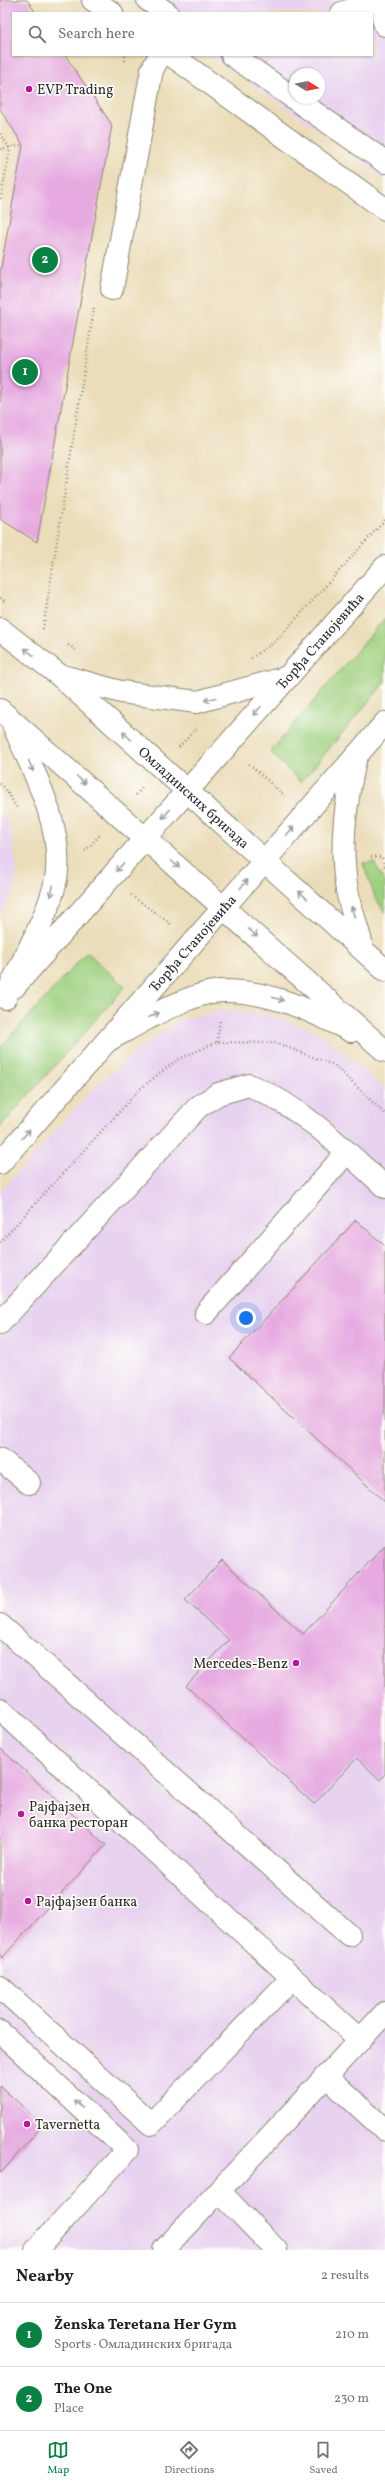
<!DOCTYPE html>
<html lang="en">
<head>
<meta charset="utf-8">
<style>
	:root { --surface:#fff; --page:#f2f2f2; --text:#202124; --muted:#757577; --line:#e0e0e0; --accent:#0b8043 }
	body { margin:0; font-family:Vollkorn,serif; background:var(--page); color:var(--text) }
	.compass { position:absolute; left:289px; top:68px; width:36px; height:36px; border-radius:50%; background:var(--surface); box-shadow:0 1px 3px #0004; rotate:100deg }
	.you { position:absolute; left:246px; top:1318px; width:14px; height:14px; margin:-10px; border:3px solid #fff; border-radius:50%; background:#1a73e8; box-shadow:0 0 0 6px #1a73e833 }
	.badge { display:grid; place-items:center; width:26px; height:26px; border-radius:50%; background:var(--accent); color:#fff; font-size:13px; font-weight:700 }
	.pin { position:absolute; translate:-50% -50%; border:2px solid #fff; box-shadow:0 1px 4px #0006 }
	.list { margin:0; padding:0; list-style:none }
	h2 { display:flex; justify-content:space-between; align-items:center; height:52px; margin:0; padding:0 16px; font-size:17px }
	h2 small { font-size:13px; font-weight:400; color:var(--muted) }
	.list li { display:grid; grid-template-columns:26px 1fr auto; gap:12px; align-items:center; box-sizing:border-box; height:64px; padding:0 16px; border-top:1px solid var(--line) }
	.list b { display:block; font-size:15px; white-space:nowrap }
	.list p { margin:0; font-size:13px; white-space:nowrap; color:var(--muted) }
	.list em { font-size:13px; font-style:normal; color:var(--muted) }
	.icon { flex:none; width:22px; height:22px; fill:none; stroke:currentColor; stroke-width:2; stroke-linecap:round; stroke-linejoin:round }
	.map { position:relative; flex:none; width:385px; height:2250px; overflow:hidden }
	.search { position:absolute; background:var(--surface); box-shadow:0 1px 3px #0004; left:12px; right:12px; top:12px; height:44px; display:flex; align-items:center; gap:10px; box-sizing:border-box; padding:0 14px; border-radius:0px; color:var(--muted); font-size:15px }
	.sheet { height:180px; background:var(--surface) }
	nav { display:flex; justify-content:space-around; align-items:center; box-sizing:border-box; height:56px; border-top:1px solid var(--line); background:var(--surface); font-size:11px; color:var(--muted) }
	nav a { display:grid; justify-items:center; gap:2px }
	nav .on { color:var(--accent) }
	.map>svg:first-child { display:block }
	.built { fill:#e7d2ef; fill-rule:evenodd }
	.green { fill:#9ed07f; stroke:#647e55 }
	.building { fill:#e6aae1 }
	.lines { fill:none; stroke-linecap:round; stroke-linejoin:round }
	.minor-casing { stroke:#8b8472; stroke-width:24 }
	.major-casing { stroke:#8b8472; stroke-width:24 }
	.path { stroke:#8b8472; stroke-width:2.5; stroke-dasharray:1 3; stroke-linecap:butt }
	.minor { stroke:#fff; stroke-width:22 }
	.major { stroke:#fff; stroke-width:22 }
	.oneway { stroke:#a0a0a0 }
	.poi-dot { fill:#b5179e; stroke:#fdfcf7; stroke-width:1.5 }
	.labels { text-anchor:middle; stroke-width:3.5; stroke-linejoin:round; paint-order:stroke }
	.poi-label { font-size:14px; fill:#2b2b2b; stroke:#fdfcf7; text-anchor:start }
	.street-label { font-size:14px; fill:#2b2b2b; stroke:#fdfcf7 }
</style>
</head>
<body>
<div class="map">
<svg width="385" height="2250" viewBox="0 0 385 2250">
	<rect width="100%" height="100%" fill="#fdfcf7"/>
	<filter id="ink" filterUnits="userSpaceOnUse"><feTurbulence type="fractalNoise" baseFrequency=".025" numOctaves="2"/><feDisplacementMap in="SourceGraphic" scale="8" xChannelSelector="R" yChannelSelector="G"/><feConvolveMatrix kernelMatrix="1 2 1 2 8 2 1 2 1" color-interpolation-filters="sRGB"/></filter>
	<filter id="wash" filterUnits="userSpaceOnUse"><feTurbulence type="fractalNoise" baseFrequency=".012" numOctaves="4" result="noise"/><feDisplacementMap in="SourceGraphic" scale="16" xChannelSelector="R" yChannelSelector="G"/><feGaussianBlur stdDeviation="0.9" result="paint"/><feColorMatrix in="noise" values="0 0 0 0 0 0 0 0 0 0 0 0 0 0 0 0 0 1.4 0 .05"/><feComposite in="paint" operator="in"/></filter>
	<g filter="url(#wash)">
		<rect width="100%" height="100%" fill="#ebddb9"/>
		<!-- built -->
		<path class="built" d="M 128,0 L 385,0 L 385,180 L 349,151 L 209,55 L 372,55 L 372,13 L 147,13 ZM 295,74 L 319,74 L 319,98 L 295,98 Z
			M 0,809 L 9,822 L 17,870 L 14,892 L 0,917 Z
			M 222,1010 L 269,1015 L 317,1031 L 385,1089 L 385,2250 L 0,2250 L 0,1192 L 95,1087 L 141,1047 L 178,1021 Z"/>
		<!-- green -->
		<path class="green" d="M 385,618 L 385,682 L 301,782 L 270,752 Z
			M 374,862 L 385,882 L 385,913 L 375,897 L 363,863 Z
			M 87,952 L 125,987 L 0,1127 L 0,1048 Z"/>
		<g id="blocks">
			<!-- building -->
			<path class="building" d="M 0,0 L 27,0 L 36,13 L 13,13 L 13,55 L 65,55 L 112,125 L 37,542 L 0,519 L 0,273 L 23,145 L 0,109 Z
				M 356,1220 L 385,1246 L 385,1502 L 229,1358 Z
				M 385,1545 L 385,1774 L 380,1780 L 357,1758 L 314,1804 L 186,1686 L 229,1640 L 185,1600 L 222,1560 L 303,1634 Z
				M 0,1748 L 106,1845 L 2,1958 L 0,1956 Z
				M 0,2086 L 43,2125 L 1,2173 L 0,2172 Z"/>
		</g>
	</g>
	<g filter="url(#ink)">
		<use href="#blocks" fill-opacity="0" stroke="#8b8472" stroke-width="1"/>
		<g class="lines">
			<defs>
				<g id="minor">
					<path d="M 93,0 L 112,13"/>
					<path d="M 148,0 L 167,13"/>
					<path d="M 377,0 L 385,25"/>
					<path d="M 342,13 L 365,5"/>
					<path d="M 171,55 L 385,209"/>
					<path d="M 232,55 L 385,162"/>
					<path d="M 112,289 L 148,91 L 152,70 L 160,55"/>
					<path id="s1" d="M 14,987 L 385,567"/>
					<path id="s2" d="M 0,1163 L 385,723"/>
					<path d="M 206,1313 L 347,1152"/>
					<path d="M 0,1323 L 198,1107 L 218,1094 L 249,1085 C 302,1107 344,1149 385,1187"/>
					<path d="M 0,1459 L 29,1483"/>
					<path d="M 0,1625 L 349,1935"/>
					<path d="M 0,1709 L 360,2040"/>
					<path d="M 0,1987 L 151,2124 L 292,1978"/>
					<path d="M 0,2032 L 127,2150 L 36,2250"/>
					<path d="M 326,2076 L 385,2130"/>
					<path d="M 219,2191 L 276,2250"/>
					<path d="M 164,2250 L 385,2013"/>
				</g>
				<g id="major">
					<path id="s3" d="M 0,629 L 59,675 L 385,970"/>
					<path d="M 63,676 L 121,692 L 197,702 L 288,677"/>
					<path d="M 0,710 L 385,1051"/>
					<path d="M 356,756 C 346,800 339,845 347,890 C 351,910 358,930 363,949"/>
					<path d="M 5,998 C 19,966 55,905 57,871 C 61,820 32,770 13,724"/>
					<path d="M 107,1041 C 136,1025 192,990 225,991 C 271,991 312,1011 351,1031"/>
				</g>
			</defs>
			<!-- minor casing -->
			<use href="#minor" class="minor-casing"/>
			<!-- major casing -->
			<use href="#major" class="major-casing"/>
			<!-- path -->
			<path class="path" d="M 125,61 L 125,55
				M 0,134 L 10,149 L 0,202
				M 0,149 L 23,145
				M 0,598 L 6,602
				M 43,629 L 94,308
				M 68,645 L 77,650
				M 251,658 L 276,641 L 385,520
				M 179,747 L 196,729
				M 249,764 L 285,796
				M 0,784 L 4,787 L 17,808
				M 136,795 L 143,787
				M 85,851 L 101,834
				M 371,857 L 382,857 L 385,867
				M 131,895 L 172,925
				M 217,1042 L 220,1019
				M 0,1242 L 141,1088 L 177,1060 L 217,1042 L 276,1043 L 334,1065 L 385,1114"/>
			<!-- minor -->
			<use href="#minor" class="minor"/>
			<!-- major -->
			<use href="#major" class="major"/>
		</g>
		<!-- one-way arrows -->
		<defs><path id="oneway-shaft" d="M-6 0H5M1.5-3L5.5 0L1.5 3" fill="none" stroke-width="1.6" stroke-linecap="round" stroke-linejoin="round"/></defs>
		<g class="oneway">
			<use href="#oneway-shaft" transform="translate(29 652) rotate(-142)"/>
			<use href="#oneway-shaft" transform="translate(210 699) rotate(165)"/>
			<use href="#oneway-shaft" transform="translate(257 711) rotate(132)"/>
			<use href="#oneway-shaft" transform="translate(127 736) rotate(-138)"/>
			<use href="#oneway-shaft" transform="translate(31 766) rotate(67)"/>
			<use href="#oneway-shaft" transform="translate(81 780) rotate(42)"/>
			<use href="#oneway-shaft" transform="translate(166 814) rotate(131)"/>
			<use href="#oneway-shaft" transform="translate(290 831) rotate(-49)"/>
			<use href="#oneway-shaft" transform="translate(175 864) rotate(42)"/>
			<use href="#oneway-shaft" transform="translate(120 867) rotate(132)"/>
			<use href="#oneway-shaft" transform="translate(244 884) rotate(-49)"/>
			<use href="#oneway-shaft" transform="translate(52 891) rotate(104)"/>
			<use href="#oneway-shaft" transform="translate(303 895) rotate(-138)"/>
			<use href="#oneway-shaft" transform="translate(353 912) rotate(-105)"/>
			<use href="#oneway-shaft" transform="translate(253 933) rotate(42)"/>
			<use href="#oneway-shaft" transform="translate(278 999) rotate(17)"/>
			<use href="#oneway-shaft" transform="translate(154 1015) rotate(-24)"/>
			<use href="#oneway-shaft" transform="translate(26 1134) rotate(-49)"/>
			<use href="#oneway-shaft" transform="translate(78 2104) rotate(-137)"/>
		</g>
	</g>
	<!-- markers -->
	<g class="poi-dot">
		<circle cx="29" cy="89" r="4"/>
		<circle cx="296" cy="1663" r="4"/>
		<circle cx="21" cy="1814" r="4"/>
		<circle cx="28" cy="1901" r="4"/>
		<circle cx="27" cy="2124" r="4"/>
	</g>
	<g class="labels">
		<!-- poi labels -->
		<g class="poi-label">
			<text x="37" y="94">EVP Trading</text>
			<text x="288" y="1668" text-anchor="end">Mercedes-Benz</text>
			<text x="29" y="1811">Рајфајзен<tspan x="29" dy="16">банка ресторан</tspan></text>
			<text x="36" y="1906">Рајфајзен банка</text>
			<text x="35" y="2129">Tavernetta</text>
		</g>
		<!-- street labels -->
		<g class="street-label">
			<text dy="5" stroke="none"><textPath href="#s1" startOffset="462">Ђорђа Станојевића</textPath></text>
			<text dy="5" stroke="none"><textPath href="#s3" startOffset="257">Омладинских бригада</textPath></text>
			<text dy="5" stroke="none"><textPath href="#s2" startOffset="292">Ђорђа Станојевића</textPath></text>
		</g>
	</g>
</svg>
<svg class="compass" viewBox="-18 -18 36 36"><path d="M0-13l5 13h-10z" fill="#e53935"/><path d="M0 13l5-13h-10z" fill="#757577"/></svg>
<div class="you"></div>
<div class="pin badge" style="left:25px;top:372px">1</div>
<div class="pin badge" style="left:45px;top:260px">2</div>
<div class="search"><svg class="icon" aria-label="search" viewBox="0 0 24 24"><circle cx="10" cy="10" r="6"/><path d="M15 15l6 6"/></svg>Search here</div>
</div>
<section class="sheet">
<h2>Nearby<small>2 results</small></h2>
<ul class="list">
<li><span class="badge">1</span><div><b>Ženska Teretana Her Gym</b><p>Sports · Омладинских бригада</p></div><em>210 m</em></li>
<li><span class="badge">2</span><div><b>The One</b><p>Place</p></div><em>230 m</em></li>
</ul>
</section>
<nav>
<a class="on"><svg class="icon" aria-label="map" viewBox="0 0 24 24"><path d="M3 6l6-2 6 2 6-2v14l-6 2-6-2-6 2zM9 4v14M15 6v14"/></svg>Map</a>
<a><svg class="icon" aria-label="directions" viewBox="0 0 24 24"><path d="M12 3l9 9-9 9-9-9zM9 14v-3h6M13 9l2 2-2 2"/></svg>Directions</a>
<a><svg class="icon" aria-label="saved" viewBox="0 0 24 24"><path d="M7 4h10v16l-5-4-5 4z"/></svg>Saved</a>
</nav>
</body>
</html>
